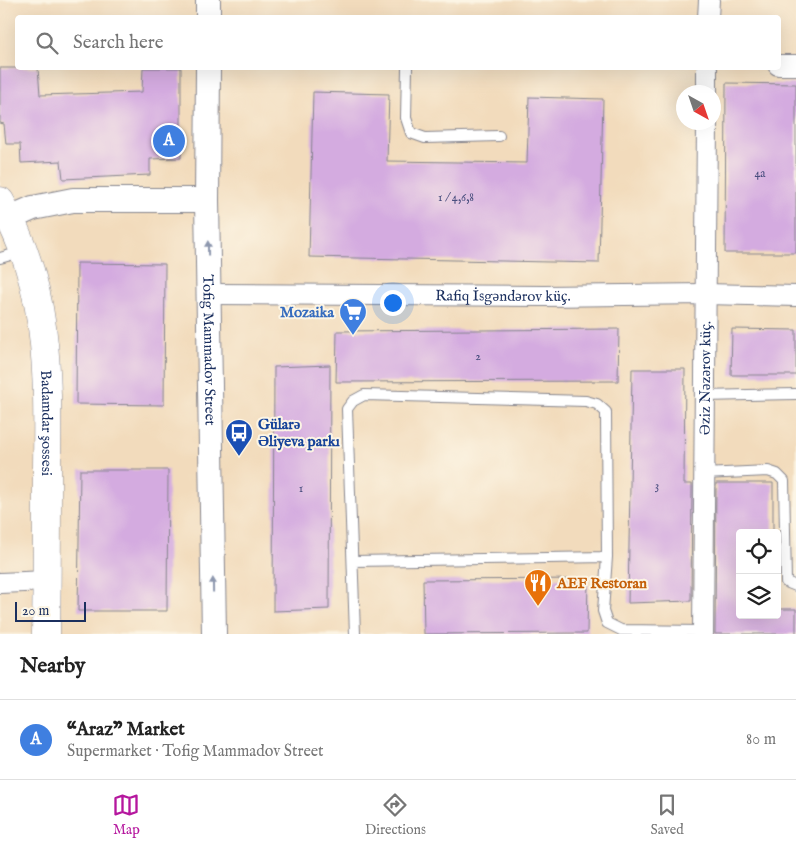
<!DOCTYPE html>
<html lang="en">
<head>
<meta charset="utf-8">
<style>
	:root { --surface:#fff; --page:#f6f6f6; --text:#222; --muted:#767676; --line:#e0e0e0; --accent:#b5179e }
	body { margin:0; font-family:"IM FELL English",serif; background:var(--page); color:var(--text) }
	.controls { position:absolute; right:15px; bottom:15px; display:grid; overflow:hidden; border-radius:5px; box-shadow:0 5px 20px #0002 }
	.controls button { width:45px; height:45px; display:grid; place-items:center; padding:0; border:0; border-bottom:1px solid var(--line); background:var(--surface); color:var(--text); font:25px sans-serif }
	.compass { position:absolute; left:676px; top:85px; width:45px; height:45px; border-radius:50%; background:var(--surface); box-shadow:0 5px 20px #0002; rotate:140deg }
	.scale { position:absolute; left:15px; bottom:12px; width:71px; box-sizing:border-box; padding-left:5px; border:2px solid #1b2f5e; border-top:0; font-size:14px; line-height:18px; white-space:nowrap; color:#1b2f5e; -webkit-text-stroke:4px #fcf5e5; paint-order:stroke }
	.you { position:absolute; left:392px; top:302px; width:18px; height:18px; margin:-12px; border:4px solid #fff; border-radius:50%; background:#1a73e8; box-shadow:0 0 0 8px #1a73e833 }
	.badge { display:grid; place-items:center; width:32px; height:32px; border-radius:50%; background:var(--accent); color:#fff; font-size:16px; font-weight:700 }
	.pin { position:absolute; translate:-50% -50%; border:2px solid #fff; box-shadow:0 1px 5px #0006 }
	.list { margin:0; padding:0; list-style:none }
	h2 { display:flex; justify-content:space-between; align-items:center; height:65px; margin:0; padding:0 20px; font-size:21px }
	h2 small { font-size:16px; font-weight:400; color:var(--muted) }
	.list li { display:grid; grid-template-columns:32px 1fr auto; gap:15px; align-items:center; box-sizing:border-box; height:80px; padding:0 20px; border-top:1px solid var(--line) }
	.list b { display:block; font-size:19px; white-space:nowrap }
	.list p { margin:0; font-size:16px; white-space:nowrap; color:var(--muted) }
	.list em { font-size:16px; font-style:normal; color:var(--muted) }
	.icon { flex:none; width:28px; height:28px; fill:none; stroke:currentColor; stroke-width:2; stroke-linecap:round; stroke-linejoin:round }
	.map { position:relative; flex:none; width:796px; height:634px; overflow:hidden }
	.search { position:absolute; background:var(--surface); box-shadow:0 5px 20px #0002; left:15px; right:15px; top:15px; height:55px; display:flex; align-items:center; gap:12px; box-sizing:border-box; padding:0 18px; border-radius:5px; color:var(--muted); font-size:19px }
	.sheet { height:145px; background:var(--surface) }
	nav { display:flex; justify-content:space-around; align-items:center; box-sizing:border-box; height:70px; border-top:1px solid var(--line); background:var(--surface); font-size:14px; color:var(--muted) }
	nav a { display:grid; justify-items:center; gap:2px }
	nav .on { color:var(--accent) }
	.map>svg:first-child { display:block }
	.building { fill:#d4abe0 }
	.lines { fill:none; stroke-linecap:round; stroke-linejoin:round }
	.service-casing { stroke:#86858d; stroke-width:12 }
	.minor-casing { stroke:#86858d; stroke-width:22 }
	.tertiary-casing { stroke:#86858d; stroke-width:26 }
	.secondary-casing { stroke:#86858d; stroke-width:29 }
	.service { stroke:#fff; stroke-width:10 }
	.minor { stroke:#fff; stroke-width:20 }
	.tertiary { stroke:#fff; stroke-width:24 }
	.secondary { stroke:#fff; stroke-width:28 }
	.oneway { fill:#8d97ae }
	.labels { text-anchor:middle; stroke-width:4; stroke-linejoin:round; paint-order:stroke }
	.number-label { font-size:12px; fill:#494e7e }
	.street-label { font-size:15px; fill:#1b2f5e; stroke:#fcf5e5 }
	.shop-label { font-size:15px; font-weight:bold; fill:#366cbe; stroke:#fcf5e5; text-anchor:end }
	.transit-label { font-size:15px; font-weight:bold; fill:#164399; stroke:#fcf5e5; text-anchor:start }
	.food-label { font-size:15px; font-weight:bold; fill:#c56008; stroke:#fcf5e5; text-anchor:start }
</style>
</head>
<body>
<div class="map">
<svg width="796" height="634" viewBox="0 0 796 634">
	<rect width="100%" height="100%" fill="#fcf5e5"/>
	<filter id="ink" filterUnits="userSpaceOnUse"><feTurbulence type="fractalNoise" baseFrequency=".02" numOctaves="2"/><feDisplacementMap in="SourceGraphic" scale="10" xChannelSelector="R" yChannelSelector="G"/><feConvolveMatrix kernelMatrix="1 2 1 2 8 2 1 2 1" color-interpolation-filters="sRGB"/></filter>
	<filter id="wash" filterUnits="userSpaceOnUse"><feTurbulence type="fractalNoise" baseFrequency=".0096" numOctaves="4" result="noise"/><feDisplacementMap in="SourceGraphic" scale="20" xChannelSelector="R" yChannelSelector="G"/><feGaussianBlur stdDeviation="1.12" result="paint"/><feColorMatrix in="noise" values="0 0 0 0 0 0 0 0 0 0 0 0 0 0 0 0 0 1.4 0 .05"/><feComposite in="paint" operator="in"/></filter>
	<g filter="url(#wash)">
		<rect width="100%" height="100%" fill="#f2dbbc"/>
		<g id="blocks">
			<!-- building -->
			<path class="building" d="M 0,68 L 38,68 L 40,95 L 142,92 L 143,68 L 181,68 L 181,158 L 150,159 L 150,175 L 63,179 L 61,161 L 21,163 L 20,144 L 6,144 L 4,124 L 0,123 Z
				M 726,83 L 796,84 L 796,253 L 725,253 Z
				M 313,92 L 389,94 L 387,161 L 527,163 L 529,97 L 603,99 L 599,263 L 309,257 Z
				M 77,263 L 165,264 L 164,405 L 76,404 Z
				M 619,329 L 618,381 L 336,382 L 337,331 Z
				M 732,329 L 796,330 L 796,375 L 731,375 Z
				M 330,365 L 329,609 L 273,611 L 274,367 Z
				M 632,369 L 685,369 L 684,484 L 692,484 L 691,601 L 628,603 Z
				M 80,470 L 168,470 L 167,611 L 78,611 Z
				M 716,483 L 773,483 L 773,533 L 740,533 L 740,615 L 777,615 L 777,609 L 796,609 L 796,634 L 715,634 Z
				M 588,579 L 587,633 L 424,634 L 423,580 Z"/>
		</g>
	</g>
	<g filter="url(#ink)">
		<use href="#blocks" fill-opacity="0" stroke="#86858d" stroke-width="1"/>
		<g class="lines">
			<defs>
				<path id="service" d="M 407,68 L 406,118 L 411,133 L 425,138 L 499,136
					M 0,258 L 14,254
					M 704,396 L 796,394
					M 704,474 L 768,471 L 777,474 L 784,481 L 786,582 L 796,586
					M 353,561 L 607,557
					M 355,634 L 347,409 L 353,401 L 364,395 L 586,401 L 597,404 L 606,412 L 607,557 L 603,611 L 607,623 L 621,630 L 703,631"/>
				<g id="minor">
					<path d="M 708,18 L 709,0"/>
					<path d="M 778,65 L 796,65"/>
					<path d="M 707,92 L 707,68"/>
					<path id="s1" d="M 209,294 L 544,296 L 705,294 L 796,296"/>
					<path d="M 0,583 L 47,581"/>
					<path id="s2" d="M 703,634 L 707,122"/>
				</g>
				<g id="tertiary">
					<path d="M 208,0 L 208,18"/>
					<path id="s3" d="M 208,68 L 207,200 L 214,634"/>
					<path d="M 10,218 L 33,208 L 73,200 L 207,200"/>
				</g>
				<g id="secondary">
					<path id="s4" d="M 0,201 C 50,285 48,376 47,470 C 47,525 47,579 46,634"/>
				</g>
			</defs>
			<!-- service casing -->
			<use href="#service" class="service-casing"/>
			<!-- minor casing -->
			<use href="#minor" class="minor-casing"/>
			<!-- tertiary casing -->
			<use href="#tertiary" class="tertiary-casing"/>
			<!-- secondary casing -->
			<use href="#secondary" class="secondary-casing"/>
			<!-- service -->
			<use href="#service" class="service"/>
			<!-- minor -->
			<use href="#minor" class="minor"/>
			<!-- tertiary -->
			<use href="#tertiary" class="tertiary"/>
			<!-- secondary -->
			<use href="#secondary" class="secondary"/>
		</g>
		<!-- one-way arrows -->
		<defs><path id="oneway-solid" d="M-6-.8H1V-3.2L6.5 0L1 3.2V.8H-6Z" transform="scale(1.25)"/></defs>
		<g class="oneway">
			<use href="#oneway-solid" transform="translate(208 248) rotate(-91)"/>
			<use href="#oneway-solid" transform="translate(213 585) rotate(-91)"/>
		</g>
	</g>
	<!-- icons -->
	<defs>
		<symbol id="supermarket-pin" viewBox="-11 -11 22 30"><path d="M0 17L-7.5 6A9.5 9.5 0 1 1 7.5 6Z" fill="#3f7fe0" stroke="#fcf5e5"/><path d="M-6-5.5h2.5l.6 2H6L4.5 2H-2.5L-4.4-4H-6ZM-1.5 3.2a1.3 1.3 0 1 0 .1 0ZM3 3.2a1.3 1.3 0 1 0 .1 0Z" fill="#fff"/></symbol>
		<symbol id="bus-pin" viewBox="-11 -11 22 30"><path d="M0 17L-7.5 6A9.5 9.5 0 1 1 7.5 6Z" fill="#1a4fb4" stroke="#fcf5e5"/><path d="M-5-6H5V4H4V6H2V4H-2V6H-4V4H-5ZM-3.5-4V0h7V-4ZM-3.5 1.2v1.5H-2V1.2ZM2 1.2v1.5H3.5V1.2Z" fill="#fff"/></symbol>
		<symbol id="restaurant-pin" viewBox="-11 -11 22 30"><path d="M0 17L-7.5 6A9.5 9.5 0 1 1 7.5 6Z" fill="#e8710a" stroke="#fcf5e5"/><path d="M-5-6h1v4h1v-4h1v4h1v-4h1v5L-1.5 .5V6h-2V.5L-5-1ZM5-6V6H3V1.5H1.5Q1.5-4 5-6Z" fill="#fff"/></symbol>
	</defs>
	<g fill-rule="evenodd">
		<use href="#supermarket-pin" x="337" y="296" width="32" height="43"/>
		<use href="#bus-pin" x="223" y="417" width="32" height="43"/>
		<use href="#restaurant-pin" x="522" y="567" width="32" height="43"/>
	</g>
	<g class="labels">
		<!-- number labels -->
		<g class="number-label">
			<text x="760" y="177">4a</text>
			<text x="456" y="201">1 / 4,6,8</text>
			<text x="478" y="360">2</text>
			<text x="657" y="489">3</text>
			<text x="301" y="492">1</text>
		</g>
		<!-- street labels -->
		<g class="street-label">
			<text dy="5" stroke="none"><textPath href="#s1" startOffset="294">Rafiq İsgəndərov küç.</textPath></text>
			<text dy="5" stroke="none"><textPath href="#s3" startOffset="282">Tofig Mammadov Street</textPath></text>
			<text dy="5" stroke="none"><textPath href="#s2" startOffset="256">Əziz Nəzərov küç.</textPath></text>
			<text dy="5" stroke="none"><textPath href="#s4" startOffset="230">Badamdar şossesi</textPath></text>
		</g>
		<!-- shop labels -->
		<g class="shop-label">
			<text x="334" y="317">Mozaika</text>
		</g>
		<!-- transit labels -->
		<g class="transit-label">
			<text x="258" y="429">Gülarə<tspan x="258" dy="17">Əliyeva parkı</tspan></text>
		</g>
		<!-- food labels -->
		<g class="food-label">
			<text x="557" y="588">AEF Restoran</text>
		</g>
	</g>
</svg>
<div class="controls">
<button><svg class="icon" aria-label="locate" viewBox="0 0 24 24"><circle cx="12" cy="12" r="6"/><path d="M12 2v4M12 18v4M2 12h4M18 12h4"/></svg></button>
<button><svg class="icon" aria-label="layers" viewBox="0 0 24 24"><path d="M12 4l9 5-9 5-9-5zM3 14l9 5 9-5"/></svg></button>
</div>
<svg class="compass" viewBox="-18 -18 36 36"><path d="M0-13l5 13h-10z" fill="#e53935"/><path d="M0 13l5-13h-10z" fill="#767676"/></svg>
<div class="scale">20 m</div>
<div class="you"></div>
<div class="pin badge" style="left:169px;top:141px;background:#3f7fe0">A</div>
<div class="search"><svg class="icon" aria-label="search" viewBox="0 0 24 24"><circle cx="10" cy="10" r="6"/><path d="M15 15l6 6"/></svg>Search here</div>
</div>
<section class="sheet">
<h2>Nearby<small></small></h2>
<ul class="list">
<li><span class="badge" style="background:#3f7fe0">A</span><div><b>“Araz” Market</b><p>Supermarket · Tofig Mammadov Street</p></div><em>80 m</em></li>
</ul>
</section>
<nav>
<a class="on"><svg class="icon" aria-label="map" viewBox="0 0 24 24"><path d="M3 6l6-2 6 2 6-2v14l-6 2-6-2-6 2zM9 4v14M15 6v14"/></svg>Map</a>
<a><svg class="icon" aria-label="directions" viewBox="0 0 24 24"><path d="M12 3l9 9-9 9-9-9zM9 14v-3h6M13 9l2 2-2 2"/></svg>Directions</a>
<a><svg class="icon" aria-label="saved" viewBox="0 0 24 24"><path d="M7 4h10v16l-5-4-5 4z"/></svg>Saved</a>
</nav>
</body>
</html>
